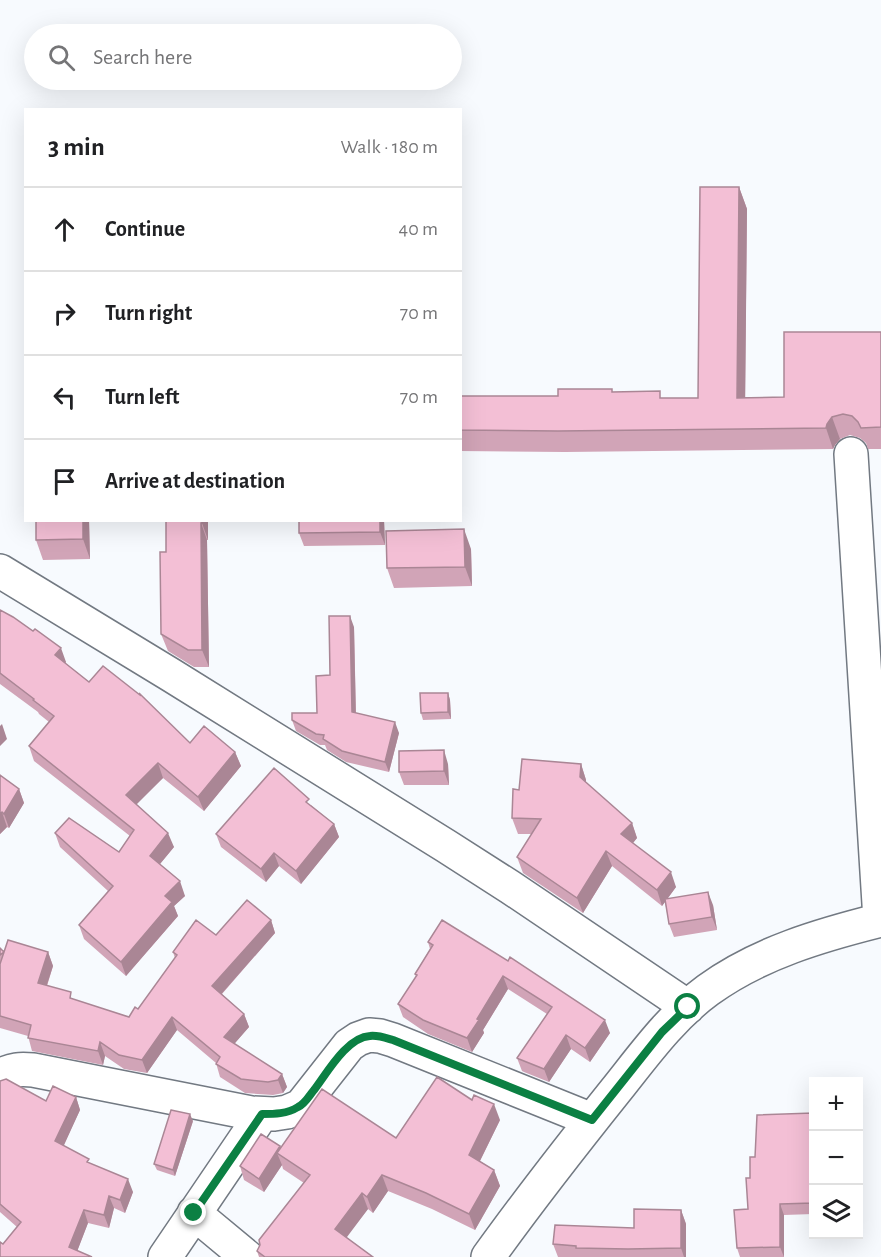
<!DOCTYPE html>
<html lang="en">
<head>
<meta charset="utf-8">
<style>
	:root { --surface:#fff; --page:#f6f6f6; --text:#202124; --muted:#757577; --line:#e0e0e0 }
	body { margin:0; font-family:"Alegreya Sans",sans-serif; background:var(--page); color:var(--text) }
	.controls { position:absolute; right:18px; bottom:18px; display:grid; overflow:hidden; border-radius:0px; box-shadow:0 6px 24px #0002 }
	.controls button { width:54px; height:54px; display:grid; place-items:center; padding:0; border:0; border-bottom:2px solid var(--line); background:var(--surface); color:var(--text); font:30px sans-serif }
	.stop { position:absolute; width:18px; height:18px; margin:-14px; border:4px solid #0b8043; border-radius:50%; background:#fff }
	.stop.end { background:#0b8043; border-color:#fff; box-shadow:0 2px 6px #0008 }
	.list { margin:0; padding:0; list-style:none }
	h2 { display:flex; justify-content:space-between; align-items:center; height:78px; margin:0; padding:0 24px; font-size:26px }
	h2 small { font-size:20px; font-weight:400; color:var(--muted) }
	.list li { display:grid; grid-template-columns:39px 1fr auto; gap:18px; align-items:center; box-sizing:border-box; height:84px; padding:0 24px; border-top:2px solid var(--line) }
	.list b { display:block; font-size:22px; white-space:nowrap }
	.list em { font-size:20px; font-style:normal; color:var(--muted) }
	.icon { flex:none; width:33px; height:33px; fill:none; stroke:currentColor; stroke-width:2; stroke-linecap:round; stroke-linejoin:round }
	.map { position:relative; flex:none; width:881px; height:1257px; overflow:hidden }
	.search { position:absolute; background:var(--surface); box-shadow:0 6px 24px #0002; left:24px; top:24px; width:438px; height:66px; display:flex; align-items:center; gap:15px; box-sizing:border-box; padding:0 21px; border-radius:33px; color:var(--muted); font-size:22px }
	.panel { position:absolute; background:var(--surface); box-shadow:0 6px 24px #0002; left:24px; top:108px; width:438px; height:414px; border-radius:0px }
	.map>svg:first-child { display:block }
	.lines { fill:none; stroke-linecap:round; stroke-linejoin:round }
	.minor-casing { stroke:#727982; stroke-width:36 }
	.minor { stroke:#fff; stroke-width:33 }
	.wall { fill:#d1a4b7 }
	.shaded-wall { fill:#aa8695 }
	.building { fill:#f3bfd5; stroke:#aa8695; stroke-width:1.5 }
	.route { stroke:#0b8043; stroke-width:8 }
</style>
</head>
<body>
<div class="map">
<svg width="881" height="1257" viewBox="0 0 881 1257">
	<rect width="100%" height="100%" fill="#f7fafe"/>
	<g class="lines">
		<defs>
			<path id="minor" d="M 851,454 L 880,920
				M 0,571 L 171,675 L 446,846 L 510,887 L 688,1007
				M 0,1076 C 12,1069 20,1069 33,1070 L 251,1113 L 274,1114 L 287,1112 L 301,1106 L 349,1045 L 358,1039 L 369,1035 L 380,1036 L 393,1040 L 592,1120
				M 194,1213 L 247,1257
				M 165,1257 L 262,1114
				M 488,1257 C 529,1200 572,1145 616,1090 C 644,1055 671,1017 708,990 C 759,953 821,935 881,920"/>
		</defs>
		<!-- minor casing -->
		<use href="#minor" class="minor-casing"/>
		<!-- minor -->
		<use href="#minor" class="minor"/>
	</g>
	<!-- wall -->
	<path class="wall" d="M 739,187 L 747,209 L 745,397 L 784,397 L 881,332 L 881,449 L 868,449 L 866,443 L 860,438 L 850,435 L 840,439 L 835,445 L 833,449 L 565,452 L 460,451 L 460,396 L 558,396 L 613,392 L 662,398 L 698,398 Z
		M 36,520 L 89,520 L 90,559 L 43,560 L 36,540 Z
		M 166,520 L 208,520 L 208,540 L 207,540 L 209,667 L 194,667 L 168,651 L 161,634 L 166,552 Z
		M 299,520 L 384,520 L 385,545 L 304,546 L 299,533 Z
		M 471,549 L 472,586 L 394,588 L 387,568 Z
		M 0,610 L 66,662 L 65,663 L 89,682 L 190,743 L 235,752 L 241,766 L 204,811 L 163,778 L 136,804 L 174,847 L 160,864 L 185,896 L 174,906 L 178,916 L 126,976 L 84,939 L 79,925 L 108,891 L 60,847 L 55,833 L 119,852 L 130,836 L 34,761 L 29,746 L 49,722 L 39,714 L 38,712 L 0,684 Z
		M 354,627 L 356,713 L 399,733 L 389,772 L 346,762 L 327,750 L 325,745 L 320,745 L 296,731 L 292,720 L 317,713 L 330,675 Z
		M 448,693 L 450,700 L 451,719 L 423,720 L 421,713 Z
		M 448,764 L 449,785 L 404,785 L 399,772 Z
		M 581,764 L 586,780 L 586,783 L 632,823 L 637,838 L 633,843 L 676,887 L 668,898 L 713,905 L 717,930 L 674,937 L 669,924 L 665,902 L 662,906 L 612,866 L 583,913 L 523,873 L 517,857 L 532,834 L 518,834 L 512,818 L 519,790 Z
		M 0,775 L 19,789 L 24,803 L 9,828 L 7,827 L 0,834 Z
		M 311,805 L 334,824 L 339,837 L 301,884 L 279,866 L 266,882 L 221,847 L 216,834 Z
		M 271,920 L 275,933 L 222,994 L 244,1014 L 249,1027 L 234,1044 L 282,1074 L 287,1087 L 283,1093 L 273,1095 L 245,1093 L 220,1077 L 216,1063 L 177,1030 L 147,1073 L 124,1069 L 105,1056 L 103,1065 L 32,1051 L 28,1036 L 0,1028 L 0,948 L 4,952 L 48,952 L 53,966 L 47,986 L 73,999 L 129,1017 L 138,1009 L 175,958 L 173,952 L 216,935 Z
		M 442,920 L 610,1033 L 590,1062 L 571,1049 L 549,1082 L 524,1072 L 522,1071 L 517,1058 L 547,1014 L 508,989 L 483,1030 L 484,1033 L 472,1052 L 428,1034 L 403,1017 L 398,1004 L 416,977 L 415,974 L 430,949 L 428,942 Z
		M 0,1081 L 46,1101 L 76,1097 L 80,1110 L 63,1146 L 133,1192 L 125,1213 L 114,1208 L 109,1228 L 88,1223 L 77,1251 L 3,1244 L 17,1227 L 0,1212 Z
		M 813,1113 L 813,1214 L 784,1215 L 784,1257 L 740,1257 L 737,1248 L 748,1209 L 750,1178 L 755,1157 Z
		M 500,1120 L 480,1161 L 494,1170 L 500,1186 L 475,1230 L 432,1209 L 388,1191 L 373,1213 L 368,1209 L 346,1237 L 373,1257 L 259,1257 L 257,1251 L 304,1183 L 283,1169 L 282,1165 L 264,1192 L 244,1180 L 240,1166 L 281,1148 L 396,1138 Z
		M 193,1121 L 175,1176 L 157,1170 L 154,1164 Z
		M 681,1210 L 686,1224 L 686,1257 L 558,1257 L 553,1244 L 634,1228 Z"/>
	<!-- shaded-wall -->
	<path class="shaded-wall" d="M 739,187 L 747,209 L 745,419 L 737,398 Z
		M 832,417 L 840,439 L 835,445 L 833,449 L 826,428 L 827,424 Z
		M 83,520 L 89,520 L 90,559 L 83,539 Z
		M 202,520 L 208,520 L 208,540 L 202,523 Z
		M 380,520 L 384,520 L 385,545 L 380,532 Z
		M 201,523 L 207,540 L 209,667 L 202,650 Z
		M 464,529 L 471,549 L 472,586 L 465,567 Z
		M 350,616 L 354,627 L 356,723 L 352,712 Z
		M 61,648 L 66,662 L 60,670 L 55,655 Z
		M 448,693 L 450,700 L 451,719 L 448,712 Z
		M 395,722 L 399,733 L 389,772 L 385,762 Z
		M 2,724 L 7,739 L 0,746 L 0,726 Z
		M 444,750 L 448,764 L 449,785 L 444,771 Z
		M 235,752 L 241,766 L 204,811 L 198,797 Z
		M 158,763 L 163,778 L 131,810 L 126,795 Z
		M 581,764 L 586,780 L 585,792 L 580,777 Z
		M 19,789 L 24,803 L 9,828 L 4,814 Z
		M 2,812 L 7,827 L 0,834 L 0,814 Z
		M 632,823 L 637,838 L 627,850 L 621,834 Z
		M 334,824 L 339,837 L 301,884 L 296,871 Z
		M 168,833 L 174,847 L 155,870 L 150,856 Z
		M 606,851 L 612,866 L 583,913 L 577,898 Z
		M 274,853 L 279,866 L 266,882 L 261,869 Z
		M 671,872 L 676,887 L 662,906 L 657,890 Z
		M 180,881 L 185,896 L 174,906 L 178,916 L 126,976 L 121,962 L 165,896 Z
		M 708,892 L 713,905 L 717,930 L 712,917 Z
		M 271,920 L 275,933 L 217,999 L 212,986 Z
		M 48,952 L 53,966 L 43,997 L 38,983 Z
		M 503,976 L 508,989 L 483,1030 L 484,1033 L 472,1052 L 467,1038 L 477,1019 Z
		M 244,1014 L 249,1027 L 229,1050 L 224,1037 Z
		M 172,1017 L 177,1030 L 147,1073 L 142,1060 Z
		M 605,1020 L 610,1033 L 590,1062 L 585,1048 Z
		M 566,1035 L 571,1049 L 549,1082 L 544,1069 Z
		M 100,1042 L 105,1056 L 103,1065 L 98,1051 Z
		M 282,1074 L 287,1087 L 283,1093 L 278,1080 Z
		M 76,1097 L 80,1110 L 60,1154 L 55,1141 Z
		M 494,1104 L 500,1120 L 475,1171 L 469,1155 Z
		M 190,1114 L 193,1121 L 175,1176 L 173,1170 Z
		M 280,1146 L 285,1158 L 277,1153 L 282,1165 L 264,1192 L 259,1179 Z
		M 494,1170 L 500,1186 L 475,1230 L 469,1214 Z
		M 382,1175 L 388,1191 L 373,1213 L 367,1197 Z
		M 128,1179 L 133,1192 L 125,1213 L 120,1200 Z
		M 362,1193 L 368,1209 L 341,1245 L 335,1229 Z
		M 109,1196 L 114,1208 L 109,1228 L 104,1215 Z
		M 780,1204 L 784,1215 L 784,1257 L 780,1247 Z
		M 84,1210 L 88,1223 L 75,1257 L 69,1247 Z
		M 681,1210 L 686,1224 L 686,1257 L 684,1257 L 681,1248 Z"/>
	<!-- building -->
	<path class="building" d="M 700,187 L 739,187 L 737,398 L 784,397 L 784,332 L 881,332 L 881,427 L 861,428 L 858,422 L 852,416 L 843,414 L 832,417 L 827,424 L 826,428 L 558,431 L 460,430 L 460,396 L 558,396 L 558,389 L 612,389 L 612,392 L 660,391 L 660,398 L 698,398 Z
		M 36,520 L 83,520 L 83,539 L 36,540 Z
		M 166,520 L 202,520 L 202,523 L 201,523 L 202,650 L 188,650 L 161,634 L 160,552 L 166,552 Z
		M 299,520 L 380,520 L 380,532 L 299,533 Z
		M 464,529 L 465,567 L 387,568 L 386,531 Z
		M 0,610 L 13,617 L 33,631 L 35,629 L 61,648 L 55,655 L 89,682 L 103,666 L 140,695 L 140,694 L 190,743 L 204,726 L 235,752 L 198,797 L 158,763 L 126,795 L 168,833 L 150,856 L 180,881 L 165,896 L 172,902 L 121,962 L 79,925 L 113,886 L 55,833 L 69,818 L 119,852 L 134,830 L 29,746 L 54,716 L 33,700 L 34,699 L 0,673 Z
		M 329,616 L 350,616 L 352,712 L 395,722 L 385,762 L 342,751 L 323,739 L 324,735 L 316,734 L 292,720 L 292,713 L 317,713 L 316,676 L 330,675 Z
		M 420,693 L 448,693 L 448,712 L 421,713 Z
		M 444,750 L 444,771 L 399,772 L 399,751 Z
		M 522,759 L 581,764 L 580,777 L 632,823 L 621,834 L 671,872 L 657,890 L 606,851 L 577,898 L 517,857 L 541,819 L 512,818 L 513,789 L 519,790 Z
		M 274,768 L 309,799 L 306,802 L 334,824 L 296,871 L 274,853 L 261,869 L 216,834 Z
		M 0,775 L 19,789 L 4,814 L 2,812 L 0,814 Z
		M 708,892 L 712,917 L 669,924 L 665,899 Z
		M 247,900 L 271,920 L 212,986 L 244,1014 L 224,1037 L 282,1074 L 278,1080 L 268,1082 L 241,1079 L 216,1064 L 220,1057 L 172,1017 L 142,1060 L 119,1055 L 100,1042 L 98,1051 L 28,1038 L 31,1025 L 0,1016 L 0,964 L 4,952 L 0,955 L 0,948 L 4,952 L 8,940 L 48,952 L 38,983 L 71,992 L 70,998 L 129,1017 L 135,1007 L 138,1009 L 177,955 L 173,952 L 196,920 L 216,935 Z
		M 442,920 L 508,961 L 510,957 L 605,1020 L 585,1048 L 566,1035 L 544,1069 L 519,1059 L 517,1058 L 552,1007 L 503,976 L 477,1019 L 479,1020 L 467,1038 L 423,1020 L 398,1004 L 417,975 L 415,974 L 433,945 L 428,942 Z
		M 437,1077 L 472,1100 L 474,1095 L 494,1104 L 469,1155 L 494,1170 L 469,1214 L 426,1193 L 382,1175 L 367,1197 L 362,1193 L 335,1229 L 373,1257 L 265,1257 L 257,1251 L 260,1245 L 259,1240 L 310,1175 L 277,1153 L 322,1089 L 396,1138 Z
		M 6,1079 L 46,1101 L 53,1086 L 76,1097 L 55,1141 L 89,1159 L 87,1162 L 128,1179 L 120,1200 L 109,1196 L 104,1215 L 84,1210 L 69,1247 L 92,1257 L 0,1257 L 0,1242 L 3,1244 L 21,1222 L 0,1204 L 0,1081 Z
		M 171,1110 L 190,1114 L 173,1170 L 154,1164 Z
		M 813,1113 L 813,1164 L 812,1164 L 813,1203 L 780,1204 L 780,1247 L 737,1248 L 734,1210 L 748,1209 L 746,1178 L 750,1178 L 750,1157 L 755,1157 L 757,1115 Z
		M 261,1134 L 280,1146 L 259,1179 L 240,1166 Z
		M 634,1209 L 681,1210 L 681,1248 L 628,1249 L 576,1248 L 576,1246 L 553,1244 L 555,1225 L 634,1228 Z"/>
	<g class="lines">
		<!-- route -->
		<path class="route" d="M 194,1213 L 262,1114 C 274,1114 287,1114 298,1107 C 305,1104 309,1096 314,1090 C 327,1073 347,1037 370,1036 C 378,1035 386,1038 393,1040 L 592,1120 L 662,1032 L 688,1007"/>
	</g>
</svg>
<div class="controls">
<button>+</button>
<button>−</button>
<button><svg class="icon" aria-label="layers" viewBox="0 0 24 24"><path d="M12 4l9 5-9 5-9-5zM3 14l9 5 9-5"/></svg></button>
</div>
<div class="stop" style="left:688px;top:1007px"></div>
<div class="stop end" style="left:194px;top:1213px"></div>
<div class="search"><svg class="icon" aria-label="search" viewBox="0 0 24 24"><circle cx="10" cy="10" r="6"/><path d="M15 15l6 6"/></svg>Search here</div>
<section class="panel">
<h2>3 min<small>Walk · 180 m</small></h2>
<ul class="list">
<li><svg class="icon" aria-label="ahead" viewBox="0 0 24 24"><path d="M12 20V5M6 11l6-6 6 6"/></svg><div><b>Continue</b></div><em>40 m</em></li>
<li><svg class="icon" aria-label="right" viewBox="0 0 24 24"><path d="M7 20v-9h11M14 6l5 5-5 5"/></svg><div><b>Turn right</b></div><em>70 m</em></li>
<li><svg class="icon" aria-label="left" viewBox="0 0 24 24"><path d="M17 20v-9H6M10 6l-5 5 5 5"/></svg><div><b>Turn left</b></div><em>70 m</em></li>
<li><svg class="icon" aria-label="arrive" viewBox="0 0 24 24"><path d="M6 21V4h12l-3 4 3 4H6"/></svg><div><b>Arrive at destination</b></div></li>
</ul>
</section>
</div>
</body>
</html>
